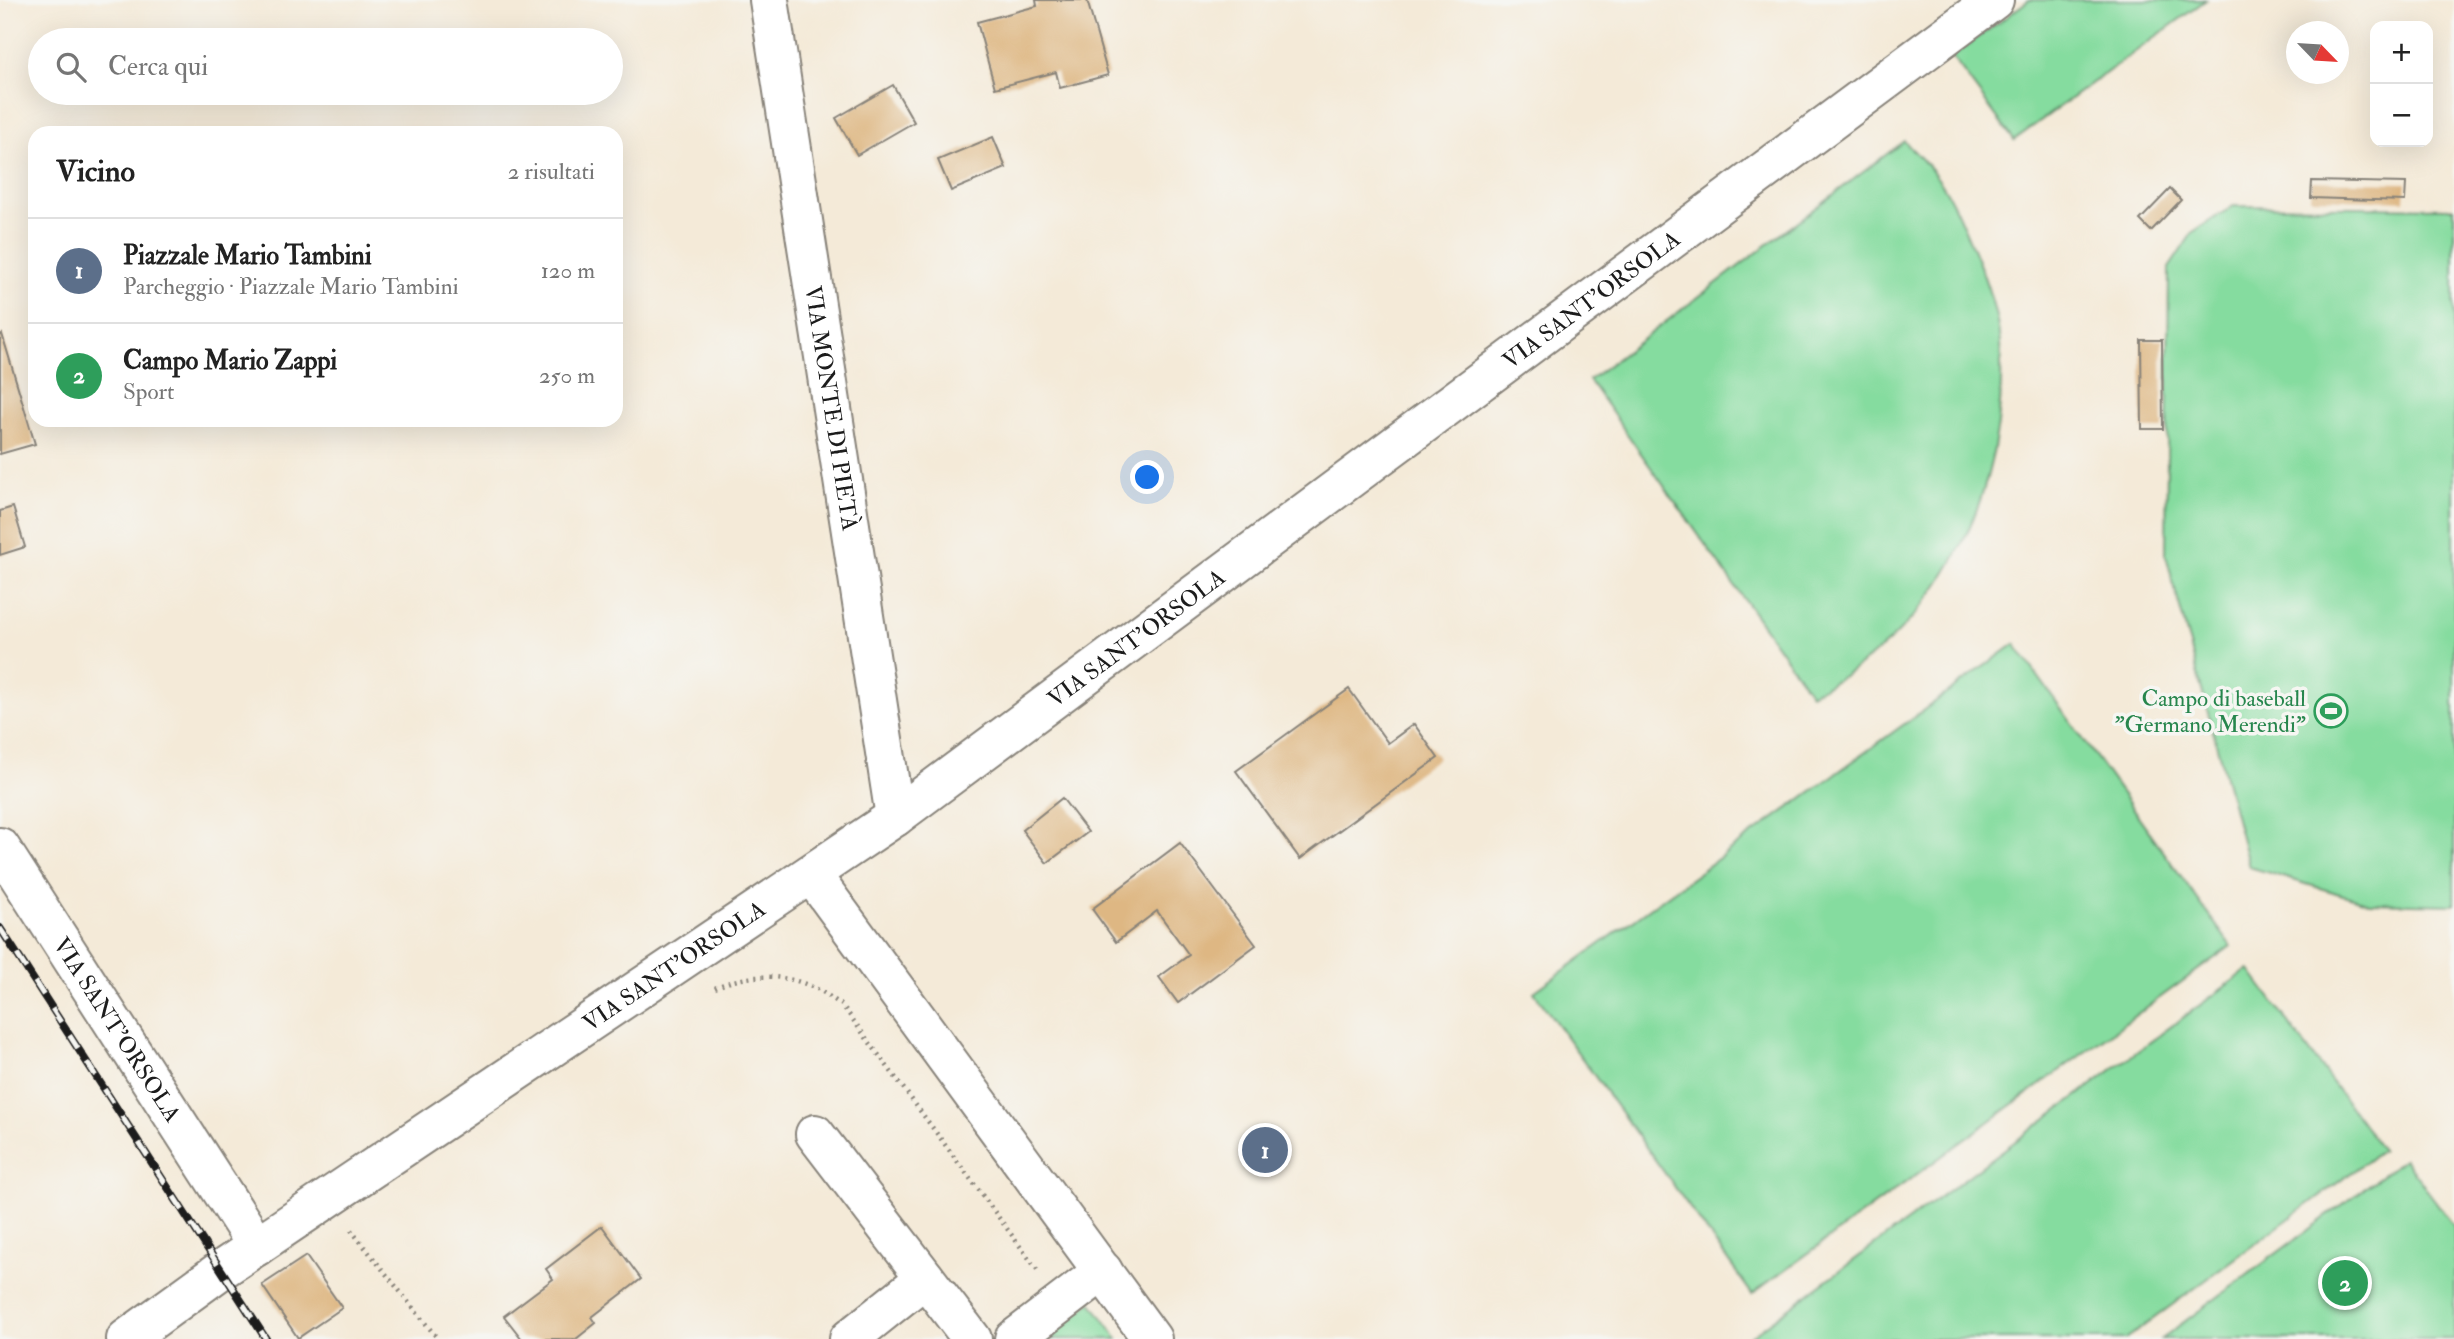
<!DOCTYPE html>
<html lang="it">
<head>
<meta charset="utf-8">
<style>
	:root { --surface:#fff; --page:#f6f6f6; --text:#222; --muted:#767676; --line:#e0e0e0; --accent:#b45309 }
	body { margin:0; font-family:"IM FELL Double Pica",serif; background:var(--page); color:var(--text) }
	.controls { position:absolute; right:21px; top:21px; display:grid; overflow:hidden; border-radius:14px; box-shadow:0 7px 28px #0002 }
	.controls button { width:63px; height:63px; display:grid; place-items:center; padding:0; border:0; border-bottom:2px solid var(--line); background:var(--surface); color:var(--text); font:35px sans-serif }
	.compass { position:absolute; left:2286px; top:21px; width:63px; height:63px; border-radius:50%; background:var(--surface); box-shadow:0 7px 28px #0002; rotate:115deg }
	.you { position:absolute; left:1148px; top:478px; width:24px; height:24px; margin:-18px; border:5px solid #fff; border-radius:50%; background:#1a73e8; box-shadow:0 0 0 10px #1a73e833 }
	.badge { display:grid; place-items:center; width:46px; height:46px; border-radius:50%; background:var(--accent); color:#fff; font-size:23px; font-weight:700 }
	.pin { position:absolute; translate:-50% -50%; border:4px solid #fff; box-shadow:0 2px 7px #0006 }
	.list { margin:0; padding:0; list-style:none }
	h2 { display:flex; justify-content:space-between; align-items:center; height:91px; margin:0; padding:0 28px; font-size:30px }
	h2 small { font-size:23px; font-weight:400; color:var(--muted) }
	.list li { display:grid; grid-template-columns:46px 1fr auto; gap:21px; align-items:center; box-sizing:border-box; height:105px; padding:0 28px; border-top:2px solid var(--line) }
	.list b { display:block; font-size:26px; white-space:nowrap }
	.list p { margin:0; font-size:23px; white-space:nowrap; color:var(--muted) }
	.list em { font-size:23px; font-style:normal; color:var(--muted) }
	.icon { flex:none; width:38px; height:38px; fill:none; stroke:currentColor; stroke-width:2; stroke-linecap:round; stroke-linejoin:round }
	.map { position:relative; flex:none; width:2454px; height:1339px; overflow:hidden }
	.search { position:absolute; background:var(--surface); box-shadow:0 7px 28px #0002; left:28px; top:28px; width:595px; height:77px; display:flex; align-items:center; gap:18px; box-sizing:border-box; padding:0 24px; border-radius:38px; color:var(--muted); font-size:26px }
	.panel { position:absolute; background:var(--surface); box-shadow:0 7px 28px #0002; left:28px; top:126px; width:595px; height:301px; border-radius:21px }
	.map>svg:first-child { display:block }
	.green { fill:#85dc9f; stroke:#507c5e; stroke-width:2 }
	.building { fill:#deb783 }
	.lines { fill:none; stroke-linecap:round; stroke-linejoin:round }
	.minor-casing { stroke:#88837a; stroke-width:42 }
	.path { stroke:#88837a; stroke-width:4.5; stroke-dasharray:2 5; stroke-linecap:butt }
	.minor { stroke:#fff; stroke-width:38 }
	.rail-casing { stroke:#1c1c1c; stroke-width:8 }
	.rail { stroke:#f6f6f2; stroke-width:5; stroke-dasharray:16; stroke-linecap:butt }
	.labels { text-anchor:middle; stroke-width:7; stroke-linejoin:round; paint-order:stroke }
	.street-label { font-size:23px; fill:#1c1c1c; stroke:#f6f6f2 }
	.leisure-label { font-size:23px; fill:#27864d; stroke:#f6f6f2; text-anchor:end }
</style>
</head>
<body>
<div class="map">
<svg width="2454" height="1339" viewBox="0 0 2454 1339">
	<rect width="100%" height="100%" fill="#f6f6f2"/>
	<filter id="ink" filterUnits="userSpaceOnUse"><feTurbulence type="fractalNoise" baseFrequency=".0143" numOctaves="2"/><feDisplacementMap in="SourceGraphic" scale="14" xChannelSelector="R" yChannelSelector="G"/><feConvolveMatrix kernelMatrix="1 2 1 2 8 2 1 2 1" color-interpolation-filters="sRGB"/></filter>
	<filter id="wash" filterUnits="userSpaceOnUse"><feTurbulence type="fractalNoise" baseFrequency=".00686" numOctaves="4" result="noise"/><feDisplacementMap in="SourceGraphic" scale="28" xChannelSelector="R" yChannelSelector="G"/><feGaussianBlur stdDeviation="1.57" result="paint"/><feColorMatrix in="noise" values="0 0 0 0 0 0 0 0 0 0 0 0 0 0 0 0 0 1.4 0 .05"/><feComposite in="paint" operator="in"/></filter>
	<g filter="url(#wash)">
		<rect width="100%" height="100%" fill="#f4ead8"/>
		<!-- green -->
		<path class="green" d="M 2029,0 L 2206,0 L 2014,140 L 1952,57 Z
			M 1904,141 C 1914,152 1927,163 1936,176 C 1950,194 1959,216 1968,237 C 1982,269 1997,307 2000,343 C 2007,433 1983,525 1929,597 C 1910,623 1883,649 1857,667 C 1843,678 1826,685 1811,694 L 1589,380 Z
			M 2233,206 L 2454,208 L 2454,905 L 2370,903 L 2249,867 L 2166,555 L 2169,268 L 2193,232 Z
			M 2015,644 L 2231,946 L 1752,1294 L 1534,992 Z
			M 2249,969 L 2382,1150 L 2126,1339 L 1747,1339 Z
			M 2404,1159 L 2454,1226 L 2454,1339 L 2161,1339 Z
			M 1091,1302 L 1118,1339 L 1048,1339 Z"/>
		<g id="blocks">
			<!-- building -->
			<path class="building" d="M 1036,0 L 1087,0 L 1108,75 L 1060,88 L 1056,72 L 995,88 L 977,22 L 1037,6 Z
				M 893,85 L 914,122 L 857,155 L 836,118 Z
				M 993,137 L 1006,168 L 951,191 L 938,160 Z
				M 2312,181 L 2406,183 L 2405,201 L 2311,198 Z
				M 2170,189 L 2181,200 L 2151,231 L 2140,220 Z
				M 2,334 L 35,444 L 0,454 L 0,335 Z
				M 2141,340 L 2162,340 L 2163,429 L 2142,429 Z
				M 13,507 L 25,547 L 0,555 L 0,511 Z
				M 1349,689 L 1388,743 L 1414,724 L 1438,758 L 1300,859 L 1236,771 Z
				M 1062,798 L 1088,832 L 1047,863 L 1022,830 Z
				M 1180,843 L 1256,945 L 1178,1003 L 1159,977 L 1189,955 L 1157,911 L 1116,942 L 1092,909 Z
				M 602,1226 L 641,1279 L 592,1317 L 596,1323 L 576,1339 L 522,1339 L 504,1316 L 553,1279 L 546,1269 Z
				M 306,1256 L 342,1308 L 298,1338 L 262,1285 Z"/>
		</g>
	</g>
	<g filter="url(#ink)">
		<use href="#blocks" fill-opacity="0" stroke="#88837a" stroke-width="2"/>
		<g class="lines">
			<defs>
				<g id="minor">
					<path id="s1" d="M 769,0 L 895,817"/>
					<path id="s2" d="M 0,847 L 257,1246"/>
					<path d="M 811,874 L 1152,1339"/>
					<path d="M 815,1134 L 972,1339"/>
					<path id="s3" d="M 126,1339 L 221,1270 L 895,817 L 1994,0"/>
					<path d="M 849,1339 L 925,1278"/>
					<path d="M 1014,1339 L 1103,1271"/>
				</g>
			</defs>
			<!-- minor casing -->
			<use href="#minor" class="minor-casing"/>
			<!-- path -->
			<path class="path" d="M 715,988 C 744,974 779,973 808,985 C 820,989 831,998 842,1005 L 1039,1272
				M 351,1230 L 438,1339"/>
			<!-- minor -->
			<use href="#minor" class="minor"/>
			<defs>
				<path id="rail" d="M 0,928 L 266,1339"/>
			</defs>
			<!-- rail casing -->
			<use href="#rail" class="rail-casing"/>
			<!-- rail -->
			<use href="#rail" class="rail"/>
		</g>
	</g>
	<!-- icons -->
	<defs>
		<symbol id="stadium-ring" viewBox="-11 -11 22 22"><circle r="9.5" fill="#f6f6f2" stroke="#2e9e5b" stroke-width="1.5"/><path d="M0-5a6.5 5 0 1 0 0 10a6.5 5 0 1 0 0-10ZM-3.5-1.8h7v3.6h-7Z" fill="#2e9e5b"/></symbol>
	</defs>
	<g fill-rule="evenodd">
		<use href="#stadium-ring" x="2312" y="692" width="38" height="38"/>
	</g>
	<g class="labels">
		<!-- street labels -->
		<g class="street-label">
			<text dy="8" stroke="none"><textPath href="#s3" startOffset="1797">VIA SANT'ORSOLA</textPath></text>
			<text dy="8" stroke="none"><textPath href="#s1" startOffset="413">VIA MONTE DI PIETÀ</textPath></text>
			<text dy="8" stroke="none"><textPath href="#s3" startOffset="1230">VIA SANT'ORSOLA</textPath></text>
			<text dy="8" stroke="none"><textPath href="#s3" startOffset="663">VIA SANT'ORSOLA</textPath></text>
			<text dy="8" stroke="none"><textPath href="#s2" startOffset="217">VIA SANT'ORSOLA</textPath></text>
		</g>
		<!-- leisure labels -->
		<g class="leisure-label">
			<text x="2306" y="706">Campo di baseball<tspan x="2306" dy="26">"Germano Merendi"</tspan></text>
		</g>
	</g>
</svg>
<div class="controls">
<button>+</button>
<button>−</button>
</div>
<svg class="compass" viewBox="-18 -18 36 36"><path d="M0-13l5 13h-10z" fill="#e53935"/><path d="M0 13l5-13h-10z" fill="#767676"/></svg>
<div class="you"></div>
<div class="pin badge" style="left:1265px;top:1150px;background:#5c6f8a">1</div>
<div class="pin badge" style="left:2345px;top:1283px;background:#2e9e5b">2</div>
<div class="search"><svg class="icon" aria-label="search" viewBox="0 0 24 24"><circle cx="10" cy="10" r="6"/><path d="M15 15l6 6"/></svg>Cerca qui</div>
<section class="panel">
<h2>Vicino<small>2 risultati</small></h2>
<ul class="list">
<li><span class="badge" style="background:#5c6f8a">1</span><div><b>Piazzale Mario Tambini</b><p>Parcheggio · Piazzale Mario Tambini</p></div><em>120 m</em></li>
<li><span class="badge" style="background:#2e9e5b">2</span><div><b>Campo Mario Zappi</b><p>Sport</p></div><em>250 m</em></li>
</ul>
</section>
</div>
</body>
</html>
